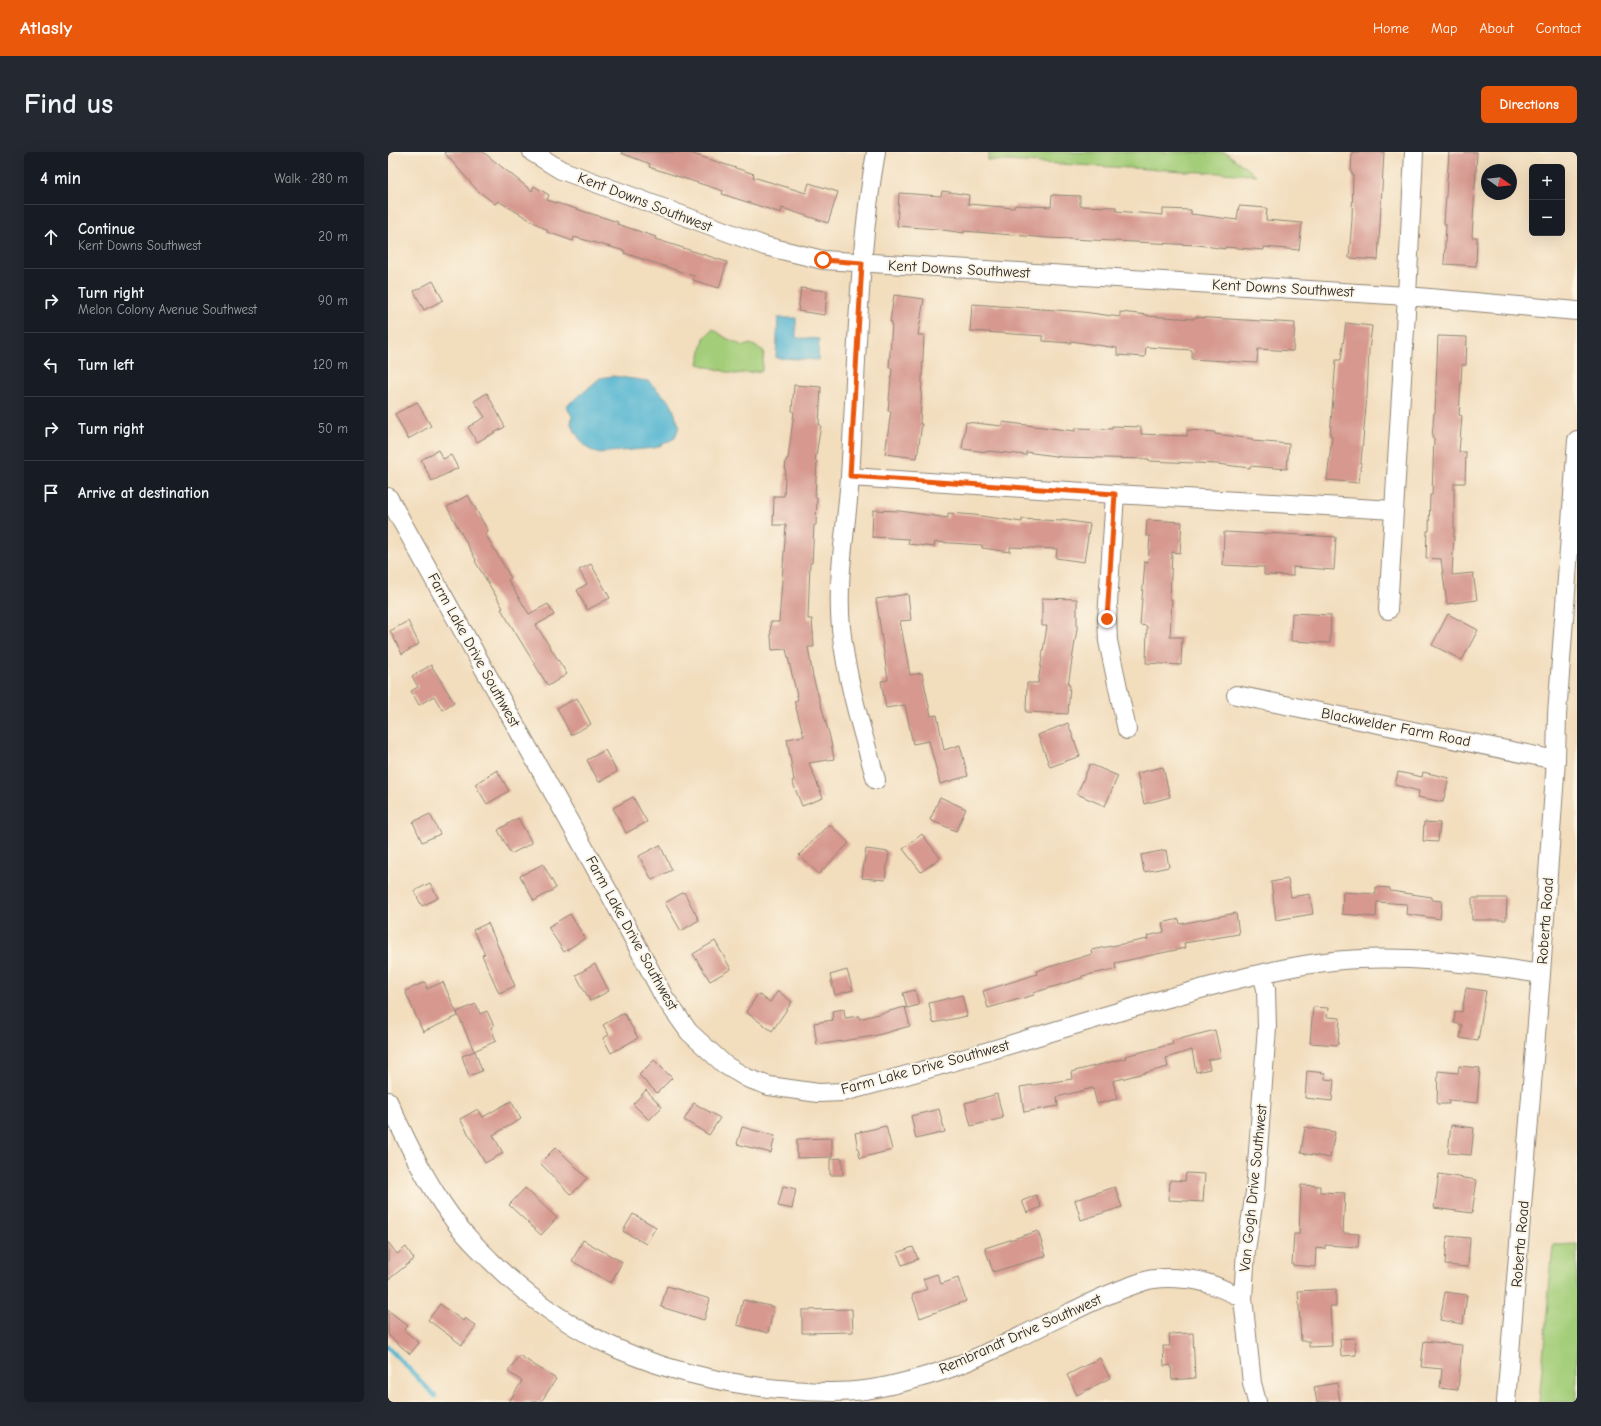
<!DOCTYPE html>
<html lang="en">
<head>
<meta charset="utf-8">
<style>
	:root { --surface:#171b24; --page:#242831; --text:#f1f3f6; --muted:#9ea1a6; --line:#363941; --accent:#ea580c }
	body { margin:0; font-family:"Comic Neue",sans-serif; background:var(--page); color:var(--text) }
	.controls { position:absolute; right:12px; top:12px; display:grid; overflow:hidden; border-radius:6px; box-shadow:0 4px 16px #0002 }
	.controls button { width:36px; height:36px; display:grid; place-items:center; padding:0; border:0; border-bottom:1px solid var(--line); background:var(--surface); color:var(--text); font:20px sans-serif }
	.compass { position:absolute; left:1093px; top:12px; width:36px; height:36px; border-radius:50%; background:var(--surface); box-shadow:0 4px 16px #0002; rotate:105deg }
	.stop { position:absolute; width:12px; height:12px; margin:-9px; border:3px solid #ea580c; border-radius:50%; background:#fff }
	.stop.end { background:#ea580c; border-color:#fff; box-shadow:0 1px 4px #0008 }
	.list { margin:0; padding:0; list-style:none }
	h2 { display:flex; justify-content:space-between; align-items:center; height:52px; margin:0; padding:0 16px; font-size:17px }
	h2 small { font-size:13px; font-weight:400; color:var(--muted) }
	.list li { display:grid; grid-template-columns:26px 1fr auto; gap:12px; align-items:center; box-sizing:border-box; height:64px; padding:0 16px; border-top:1px solid var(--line) }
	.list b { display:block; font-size:15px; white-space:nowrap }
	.list p { margin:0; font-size:13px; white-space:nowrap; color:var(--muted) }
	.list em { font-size:13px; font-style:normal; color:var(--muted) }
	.icon { flex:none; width:22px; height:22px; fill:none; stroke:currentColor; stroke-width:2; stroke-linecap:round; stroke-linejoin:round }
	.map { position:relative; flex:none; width:1189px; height:1250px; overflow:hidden; border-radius:6px }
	header { display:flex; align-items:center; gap:24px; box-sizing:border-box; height:56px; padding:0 20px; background:var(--accent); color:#fff }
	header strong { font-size:19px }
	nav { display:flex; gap:22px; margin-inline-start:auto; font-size:14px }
	.intro { display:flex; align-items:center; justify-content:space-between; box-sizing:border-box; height:96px; padding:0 24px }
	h1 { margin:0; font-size:28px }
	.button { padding:10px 18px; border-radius:6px; background:var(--accent); color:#fff; font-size:14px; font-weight:700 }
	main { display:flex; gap:24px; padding:0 24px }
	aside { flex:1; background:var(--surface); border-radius:6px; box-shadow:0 4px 16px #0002 }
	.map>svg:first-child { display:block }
	.green { fill:#a3cd78; stroke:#677c52 }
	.water { fill:#54b6d2; stroke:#40707e }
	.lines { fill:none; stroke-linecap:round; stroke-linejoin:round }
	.stream { stroke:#54b6d2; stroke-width:4.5 }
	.building { fill:#d6988f }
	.minor-casing { stroke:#8e8474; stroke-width:20 }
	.minor { stroke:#fff; stroke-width:18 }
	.route { stroke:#ea580c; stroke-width:5 }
	.labels { text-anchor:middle; stroke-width:4; stroke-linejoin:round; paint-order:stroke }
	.street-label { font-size:15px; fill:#2b2b2b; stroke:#fcf5e5 }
</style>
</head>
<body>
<header>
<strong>Atlasly</strong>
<nav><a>Home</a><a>Map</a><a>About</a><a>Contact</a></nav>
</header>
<div class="intro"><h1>Find us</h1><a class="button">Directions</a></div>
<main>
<aside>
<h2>4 min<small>Walk · 280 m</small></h2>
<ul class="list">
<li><svg class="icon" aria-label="ahead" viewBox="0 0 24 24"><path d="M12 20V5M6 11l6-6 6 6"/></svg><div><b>Continue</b><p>Kent Downs Southwest</p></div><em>20 m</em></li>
<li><svg class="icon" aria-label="right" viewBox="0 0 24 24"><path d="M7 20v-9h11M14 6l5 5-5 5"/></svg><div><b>Turn right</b><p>Melon Colony Avenue Southwest</p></div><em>90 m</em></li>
<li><svg class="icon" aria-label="left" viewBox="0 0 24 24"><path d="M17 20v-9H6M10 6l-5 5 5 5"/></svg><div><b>Turn left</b></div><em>120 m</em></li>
<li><svg class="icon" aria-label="right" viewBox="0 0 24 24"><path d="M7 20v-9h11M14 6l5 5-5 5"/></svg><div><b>Turn right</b></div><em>50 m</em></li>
<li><svg class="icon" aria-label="arrive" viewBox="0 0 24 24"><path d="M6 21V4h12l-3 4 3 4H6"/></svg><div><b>Arrive at destination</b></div></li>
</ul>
</aside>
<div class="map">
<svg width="1189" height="1250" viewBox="0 0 1189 1250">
	<rect width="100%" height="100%" fill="#fcf5e5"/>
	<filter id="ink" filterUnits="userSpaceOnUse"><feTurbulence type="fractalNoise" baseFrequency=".025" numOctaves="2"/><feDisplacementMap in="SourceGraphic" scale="8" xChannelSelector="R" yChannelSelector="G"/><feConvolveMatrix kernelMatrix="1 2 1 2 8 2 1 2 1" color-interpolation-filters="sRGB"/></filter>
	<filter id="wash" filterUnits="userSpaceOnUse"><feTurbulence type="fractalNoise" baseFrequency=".012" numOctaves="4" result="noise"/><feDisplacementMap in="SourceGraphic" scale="16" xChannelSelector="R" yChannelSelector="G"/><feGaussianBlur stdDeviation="0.9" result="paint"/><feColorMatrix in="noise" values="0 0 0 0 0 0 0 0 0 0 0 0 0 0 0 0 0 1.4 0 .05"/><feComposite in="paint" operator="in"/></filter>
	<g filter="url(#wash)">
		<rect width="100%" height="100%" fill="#f2ddbd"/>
		<!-- green -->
		<path class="green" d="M 602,0 L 837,0 L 868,23 L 599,8 Z
			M 325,177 L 338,186 L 356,194 L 363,192 L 376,199 L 374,219 L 346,222 L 310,212 L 316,186 Z
			M 1189,1092 L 1189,1250 L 1151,1250 L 1165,1093 Z"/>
		<!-- water -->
		<path class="water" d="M 390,166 L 408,166 L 408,186 L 431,187 L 430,208 L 388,206 Z
			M 224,224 L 260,229 L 283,251 L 291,274 L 287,286 L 267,296 L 209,301 L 199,296 L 191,286 L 183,272 L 184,264 L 178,254 L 190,245 L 212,226 Z"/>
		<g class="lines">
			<!-- stream -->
			<path class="stream" d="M 0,1195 L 47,1244"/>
		</g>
		<g id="blocks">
			<!-- building -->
			<path class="building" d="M 56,0 L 95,0 L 144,39 L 146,34 L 161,43 L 159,48 L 230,70 L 229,72 L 268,85 L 267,87 L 339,110 L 331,136 L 305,128 L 306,124 L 236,101 L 237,99 L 186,85 L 185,89 L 159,80 L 159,78 L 110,49 L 107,52 L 88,37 Z
				M 234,0 L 299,0 L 366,22 L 365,25 L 418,41 L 421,31 L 450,40 L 440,71 L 394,56 L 393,61 L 334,42 L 335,39 L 261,15 L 262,12 L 233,1 Z
				M 964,0 L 996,0 L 990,108 L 961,106 L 964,67 L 965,22 L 963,21 Z
				M 1061,0 L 1089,0 L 1084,85 L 1089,85 L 1088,114 L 1056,112 L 1058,72 L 1056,72 Z
				M 554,39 L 581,43 L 580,52 L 626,56 L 627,53 L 663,55 L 664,43 L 692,44 L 692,54 L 728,55 L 728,59 L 775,63 L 775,57 L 803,58 L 803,62 L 849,68 L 851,54 L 879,56 L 878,68 L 914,71 L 911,98 L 876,95 L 876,98 L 837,95 L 837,97 L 810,93 L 661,86 L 576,79 L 576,81 L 549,77 L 509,74 L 511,41 L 553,44 Z
				M 45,129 L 55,148 L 36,158 L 26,139 Z
				M 413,136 L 439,139 L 437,163 L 410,159 Z
				M 506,143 L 536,147 L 530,183 L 536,183 L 532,272 L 534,272 L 529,306 L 497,302 L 503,259 L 500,259 L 504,216 L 501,216 L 504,170 L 502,170 Z
				M 584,152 L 695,160 L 732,165 L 732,160 L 760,163 L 760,164 L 806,167 L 806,165 L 907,171 L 905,199 L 870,197 L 869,211 L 804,207 L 804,198 L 758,195 L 757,205 L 729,203 L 729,196 L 683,189 L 683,191 L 655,189 L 655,184 L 582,179 Z
				M 958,171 L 984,174 L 981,198 L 979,244 L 971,331 L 939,328 L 944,284 L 942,284 L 948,208 L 953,208 Z
				M 1050,184 L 1079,185 L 1078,213 L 1074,213 L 1071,263 L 1074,264 L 1071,300 L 1078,300 L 1077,331 L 1066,331 L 1066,380 L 1064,423 L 1085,421 L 1089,448 L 1059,452 L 1053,407 L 1038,406 L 1039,379 L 1041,379 L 1042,343 L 1044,343 L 1046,286 L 1044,286 L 1046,261 L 1047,261 Z
				M 406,233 L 433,235 L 431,273 L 433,273 L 427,309 L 429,309 L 427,345 L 429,345 L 428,373 L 426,373 L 424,411 L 422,411 L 420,467 L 424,467 L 426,495 L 420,495 L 425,525 L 442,585 L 446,607 L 421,611 L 435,646 L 414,654 L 404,629 L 406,628 L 399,587 L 416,584 L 406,549 L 410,548 L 398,497 L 384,498 L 382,470 L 391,470 L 398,373 L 385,373 L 386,344 L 396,344 L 398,307 L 400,307 L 406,260 L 404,259 Z
				M 99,241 L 117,275 L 89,290 L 80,275 L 97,265 L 86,249 Z
				M 29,250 L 43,274 L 20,287 L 7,262 Z
				M 578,270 L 614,274 L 614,270 L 687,279 L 687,276 L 724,277 L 724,274 L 753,275 L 753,282 L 799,284 L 799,278 L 827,280 L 827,282 L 865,287 L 865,289 L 901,292 L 899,317 L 862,314 L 862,316 L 829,312 L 761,309 L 761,307 L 674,305 L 638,300 L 638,303 L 600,299 L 600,300 L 574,297 Z
				M 50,298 L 55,307 L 63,303 L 70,316 L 44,329 L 33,308 Z
				M 80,343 L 100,379 L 97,381 L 123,426 L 120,428 L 141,462 L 160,452 L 166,463 L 148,473 L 179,522 L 160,534 L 113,457 L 115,456 L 87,409 L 88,408 L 59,355 Z
				M 485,358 L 512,359 L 560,366 L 560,361 L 586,363 L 634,370 L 634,367 L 674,369 L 674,368 L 702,372 L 696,410 L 668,406 L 669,397 L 622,395 L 622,400 L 594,396 L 594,393 L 547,390 L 546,395 L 520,392 L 521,387 L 484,385 Z
				M 759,368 L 794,370 L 792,401 L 784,400 L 782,447 L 784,447 L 782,485 L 794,485 L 793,513 L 758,511 L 759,474 L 752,473 L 757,409 L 760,410 L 762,384 L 758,384 Z
				M 836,380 L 878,382 L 878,381 L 948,385 L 946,418 L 905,415 L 905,424 L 876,423 L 876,415 L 835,413 Z
				M 203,412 L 222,446 L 199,458 L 189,438 L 199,432 L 191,418 Z
				M 520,442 L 523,468 L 512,469 L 522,523 L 534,521 L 543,564 L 549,563 L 556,598 L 572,593 L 580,624 L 552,632 L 541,589 L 525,592 L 517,553 L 498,556 L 493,529 L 500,528 L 488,447 Z
				M 654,446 L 689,447 L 689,477 L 680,533 L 682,533 L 680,562 L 638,560 L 639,531 L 650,531 L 659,474 L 654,474 Z
				M 904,461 L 943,463 L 942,491 L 903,489 Z
				M 1060,462 L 1090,478 L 1074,508 L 1044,493 Z
				M 20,469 L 31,492 L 14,502 L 2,479 Z
				M 43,513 L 66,550 L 54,558 L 46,544 L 31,553 L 23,539 L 30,535 L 24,524 Z
				M 189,546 L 203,572 L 183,583 L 169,556 Z
				M 680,571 L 692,604 L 662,615 L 650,583 Z
				M 217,598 L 229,620 L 211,630 L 199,608 Z
				M 702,612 L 730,624 L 717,654 L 689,642 Z
				M 775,615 L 782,645 L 756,652 L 749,621 Z
				M 109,618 L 121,639 L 99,652 L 87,632 Z
				M 1010,620 L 1034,625 L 1035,620 L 1061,626 L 1055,650 L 1030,645 L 1031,639 L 1007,633 Z
				M 245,645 L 259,670 L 238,681 L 225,656 Z
				M 552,645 L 578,657 L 568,679 L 542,668 Z
				M 42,662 L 52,682 L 34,690 L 25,670 Z
				M 130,666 L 144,691 L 123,702 L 110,678 Z
				M 1036,670 L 1052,671 L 1050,690 L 1035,689 Z
				M 441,672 L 461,691 L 431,722 L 411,703 Z
				M 534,682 L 552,706 L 533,720 L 515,697 Z
				M 272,693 L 284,718 L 264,728 L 251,704 Z
				M 478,697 L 501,700 L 497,728 L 474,726 Z
				M 778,698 L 781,715 L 756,720 L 753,703 Z
				M 155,712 L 168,736 L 146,749 L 132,724 Z
				M 900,727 L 903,745 L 922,742 L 925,762 L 888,768 L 883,730 Z
				M 42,731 L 50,746 L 34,754 L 26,739 Z
				M 988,735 L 1002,736 L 1002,739 L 1044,745 L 1044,748 L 1054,749 L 1052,767 L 1018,762 L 1019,752 L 989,750 L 988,765 L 954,762 L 955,740 L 988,742 Z
				M 296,740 L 311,768 L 293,779 L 277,751 Z
				M 1084,746 L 1119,746 L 1118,768 L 1084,768 Z
				M 848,761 L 851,782 L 796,791 L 797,796 L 727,811 L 728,817 L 694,824 L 694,826 L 645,841 L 646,843 L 600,856 L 595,839 L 649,822 L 648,819 L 704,802 L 703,798 L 760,787 L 759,784 L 776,780 L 774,771 L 791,767 L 792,772 Z
				M 182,762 L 197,786 L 176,800 L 160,775 Z
				M 100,771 L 127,834 L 111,841 L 94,803 L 97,802 L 85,778 Z
				M 327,789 L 343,817 L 322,829 L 305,802 Z
				M 207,812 L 221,839 L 202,849 L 188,823 Z
				M 459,818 L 465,838 L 447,843 L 442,823 Z
				M 37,830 L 39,837 L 55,830 L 70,864 L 35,880 L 17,839 Z
				M 1078,836 L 1098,839 L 1090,889 L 1072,886 L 1074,873 L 1066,871 L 1067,859 L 1074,860 Z
				M 527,838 L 531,853 L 519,856 L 515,841 Z
				M 390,839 L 404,850 L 384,879 L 358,860 L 370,842 L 382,850 Z
				M 574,843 L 579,864 L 545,871 L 541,851 Z
				M 88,852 L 92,862 L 99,859 L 106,874 L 103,875 L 108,889 L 86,899 L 69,860 Z
				M 517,855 L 522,874 L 486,884 L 429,893 L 426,871 L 445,868 L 444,859 L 456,857 L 457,866 L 471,864 L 471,867 Z
				M 925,855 L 940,856 L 939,865 L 952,866 L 950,893 L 922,891 Z
				M 236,861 L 250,886 L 223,901 L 215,886 L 221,883 L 215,873 Z
				M 827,878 L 833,905 L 820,908 L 822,917 L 808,920 L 804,898 L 778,906 L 780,915 L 725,929 L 729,947 L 709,952 L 705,936 L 669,945 L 670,954 L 636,960 L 632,935 L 684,927 L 683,920 L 738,906 L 737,904 L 785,892 L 784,889 Z
				M 87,899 L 94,919 L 81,924 L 74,904 Z
				M 266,908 L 284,926 L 269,941 L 251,923 Z
				M 1071,914 L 1092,916 L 1089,951 L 1061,948 L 1061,952 L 1049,952 L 1050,919 L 1070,921 Z
				M 919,919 L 937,921 L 937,927 L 946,928 L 944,949 L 917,946 Z
				M 258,938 L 274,955 L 261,968 L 245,952 Z
				M 609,942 L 615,966 L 583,974 L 577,951 Z
				M 123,949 L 133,967 L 105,983 L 115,1001 L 97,1011 L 72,967 L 90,957 L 95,965 Z
				M 306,951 L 332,966 L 321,983 L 296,968 Z
				M 551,957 L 557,980 L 528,987 L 523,964 Z
				M 1063,973 L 1086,976 L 1083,1003 L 1060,1001 Z
				M 498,974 L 504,998 L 472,1006 L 467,981 Z
				M 354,975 L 387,984 L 383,1001 L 349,992 Z
				M 917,975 L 947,980 L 942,1006 L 913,1001 Z
				M 444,986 L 444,1005 L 409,1006 L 409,987 Z
				M 168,995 L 199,1026 L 183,1043 L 152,1011 Z
				M 454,1006 L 455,1023 L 442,1023 L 442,1007 Z
				M 798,1021 L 817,1022 L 815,1050 L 781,1048 L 782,1028 L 797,1029 Z
				M 1051,1022 L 1089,1028 L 1084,1061 L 1046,1056 Z
				M 913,1033 L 932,1034 L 932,1040 L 957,1041 L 955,1081 L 971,1082 L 970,1095 L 937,1093 L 937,1097 L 928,1096 L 927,1115 L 904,1113 L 906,1082 L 911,1082 Z
				M 395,1034 L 408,1037 L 404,1057 L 390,1054 Z
				M 727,1035 L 734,1055 L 693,1068 L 687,1048 Z
				M 137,1036 L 169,1066 L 153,1083 L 121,1053 Z
				M 648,1043 L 653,1055 L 639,1061 L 634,1049 Z
				M 245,1062 L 268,1075 L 258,1092 L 235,1079 Z
				M 650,1079 L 658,1104 L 605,1120 L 597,1096 Z
				M 1059,1084 L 1082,1086 L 1080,1115 L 1057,1113 Z
				M 195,1088 L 234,1110 L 223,1131 L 184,1109 Z
				M 0,1090 L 9,1102 L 18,1095 L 26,1107 L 0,1128 Z
				M 525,1095 L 530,1107 L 514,1113 L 509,1101 Z
				M 549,1122 L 553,1132 L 570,1126 L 578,1149 L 532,1166 L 524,1143 L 539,1137 L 535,1127 Z
				M 279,1134 L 322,1147 L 316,1168 L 273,1155 Z
				M 948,1137 L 948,1154 L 942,1154 L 944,1194 L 921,1195 L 921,1189 L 913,1189 L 910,1139 Z
				M 1057,1140 L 1079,1143 L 1075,1172 L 1052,1168 Z
				M 355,1148 L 386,1155 L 380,1181 L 349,1173 Z
				M 52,1152 L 75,1169 L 77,1166 L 88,1174 L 74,1193 L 40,1168 Z
				M 464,1157 L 465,1180 L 414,1181 L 414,1158 Z
				M 0,1158 L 20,1174 L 16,1178 L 31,1191 L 22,1202 L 0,1183 Z
				M 805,1181 L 807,1226 L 784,1228 L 783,1213 L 776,1214 L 775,1194 L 782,1194 L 781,1182 Z
				M 966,1186 L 968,1203 L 953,1204 L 952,1187 Z
				M 1036,1189 L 1074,1193 L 1070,1238 L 1052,1236 L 1054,1217 L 1033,1215 Z
				M 131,1203 L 168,1227 L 153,1250 L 121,1250 L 134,1229 L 120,1220 Z
				M 712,1206 L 722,1226 L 689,1243 L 679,1223 Z
				M 949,1231 L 952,1250 L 929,1250 L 926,1235 Z"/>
		</g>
	</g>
	<g filter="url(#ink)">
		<use href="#blocks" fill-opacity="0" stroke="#8e8474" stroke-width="1"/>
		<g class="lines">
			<defs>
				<path id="minor" d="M 144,0 L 173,18 L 377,94 L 435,108 L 1019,144 L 1000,458
					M 488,0 C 469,107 469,216 462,324 C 459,374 448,425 453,476 C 458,526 474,579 488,628
					M 1026,0 L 1019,144 L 1189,159
					M 462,325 L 727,342 L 1006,358
					M 727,342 L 719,467 L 720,489 L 739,578
					M 0,345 L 224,746 L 276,845 L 301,880 L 337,913 L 359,926 L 381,934 L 430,941 L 455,940 C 565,913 672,875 780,846 C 834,831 890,815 945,809 C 1014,802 1085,811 1153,822
					M 848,543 L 1168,608
					M 0,949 C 18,988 37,1029 63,1064 C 74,1081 89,1095 103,1109 C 182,1188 271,1223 381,1236 C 413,1239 445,1242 477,1238 C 498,1235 525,1228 545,1222 C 591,1208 639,1180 683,1160 C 705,1149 725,1140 748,1132 C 754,1130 761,1127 767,1127 C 777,1125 788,1126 798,1127 C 817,1128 837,1138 855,1146
					M 869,1250 L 864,1231 L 855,1146 L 858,1098 L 867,1040 L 879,875 L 878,837 L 874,822
					M 1118,1250 L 1153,822 L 1168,608 L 1169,563 L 1189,288"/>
			</defs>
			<!-- minor casing -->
			<use href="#minor" class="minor-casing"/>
			<!-- minor -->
			<use href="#minor" class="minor"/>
		</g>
	</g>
	<g class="lines" filter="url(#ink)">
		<!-- route -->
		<path class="route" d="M 435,108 L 474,111 L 462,324 L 727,342 L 719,467"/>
	</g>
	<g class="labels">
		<!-- street labels -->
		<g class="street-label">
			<text transform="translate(257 50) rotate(21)" y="5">Kent Downs Southwest</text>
			<text transform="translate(571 117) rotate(3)" y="5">Kent Downs Southwest</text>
			<text transform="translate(895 136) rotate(3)" y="5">Kent Downs Southwest</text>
			<text transform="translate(86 498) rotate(61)" y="5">Farm Lake Drive Southwest</text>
			<text transform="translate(1008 575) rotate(11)" y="5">Blackwelder Farm Road</text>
			<text transform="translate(1157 769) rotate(-86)" y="5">Roberta Road</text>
			<text transform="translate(244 781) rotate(61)" y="5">Farm Lake Drive Southwest</text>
			<text transform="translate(537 915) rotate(-15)" y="5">Farm Lake Drive Southwest</text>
			<text transform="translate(865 1036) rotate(-84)" y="5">Van Gogh Drive Southwest</text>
			<text transform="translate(1132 1092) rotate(-85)" y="5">Roberta Road</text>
			<text transform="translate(632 1182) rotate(-24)" y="5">Rembrandt Drive Southwest</text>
		</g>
	</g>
</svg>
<div class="controls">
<button>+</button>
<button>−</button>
</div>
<svg class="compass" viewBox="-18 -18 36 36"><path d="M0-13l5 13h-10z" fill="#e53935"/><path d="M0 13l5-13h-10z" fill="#9ea1a6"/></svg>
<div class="stop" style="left:435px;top:108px"></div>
<div class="stop end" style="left:719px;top:467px"></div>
</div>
</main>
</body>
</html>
